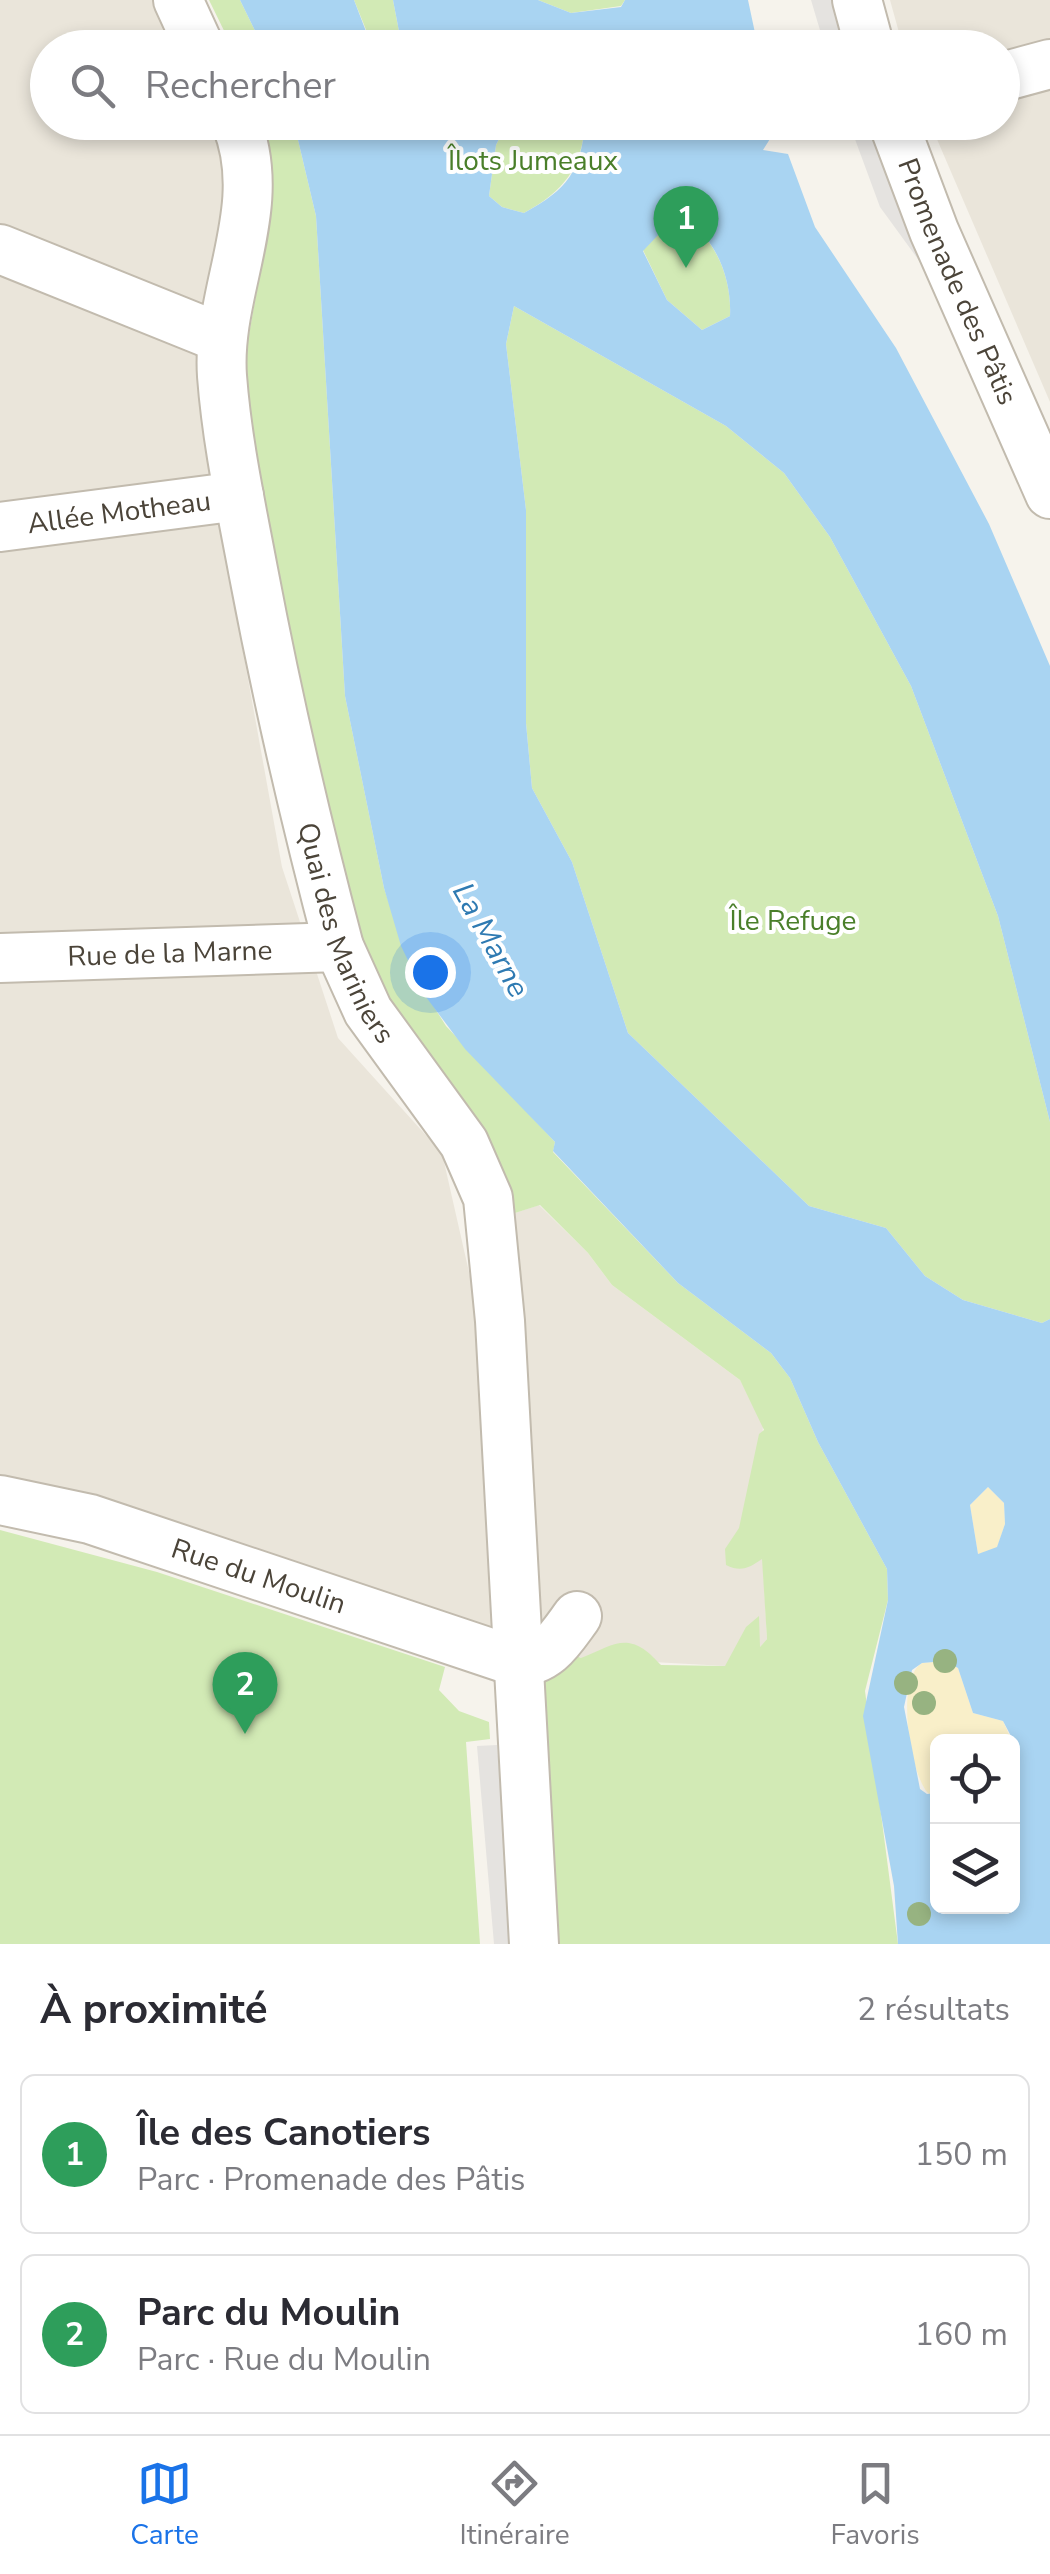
<!DOCTYPE html>
<html lang="fr">
<head>
<meta charset="utf-8">
<style>
	:root { --surface:#fff; --page:#f2f2f3; --text:#2b2b33; --muted:#7c7c81; --line:#e1e1e2; --accent:#1a73e8 }
	body { margin:0; font-family:"Nunito Sans",sans-serif; background:var(--page); color:var(--text) }
	.controls { position:absolute; right:30px; bottom:30px; display:grid; overflow:hidden; border-radius:15px; box-shadow:0 5px 15px #0003 }
	.controls button { width:90px; height:90px; display:grid; place-items:center; padding:0; border:0; border-bottom:2px solid var(--line); background:var(--surface); color:var(--text); font:50px sans-serif }
	.you { position:absolute; left:430px; top:972px; width:35px; height:35px; margin:-25px; border:8px solid #fff; border-radius:50%; background:#1a73e8; box-shadow:0 0 0 15px #1a73e833 }
	.badge { display:grid; place-items:center; width:65px; height:65px; border-radius:50%; background:var(--accent); color:#fff; font-size:32px; font-weight:700 }
	.pin { position:absolute; translate:-50% -82px; filter:drop-shadow(0 2px 5px #0008) }
	.pin::after { content:''; position:absolute; top:52px; width:35px; height:30px; background:inherit; clip-path:polygon(0 0,100% 0,50% 100%) }
	.list { margin:0; padding:0; list-style:none }
	h2 { display:flex; justify-content:space-between; align-items:center; height:130px; margin:0; padding:0 40px; font-size:42px }
	h2 small { font-size:32px; font-weight:400; color:var(--muted) }
	.list li { display:grid; grid-template-columns:65px 1fr auto; gap:30px; align-items:center; box-sizing:border-box; height:160px; margin:0 20px 20px; padding:0 20px; border:2px solid var(--line); border-radius:15px }
	.list b { display:block; font-size:38px; white-space:nowrap }
	.list p { margin:0; font-size:32px; white-space:nowrap; color:var(--muted) }
	.list em { font-size:32px; font-style:normal; color:var(--muted) }
	.icon { flex:none; width:55px; height:55px; fill:none; stroke:currentColor; stroke-width:2; stroke-linecap:round; stroke-linejoin:round }
	.map { position:relative; flex:none; width:1050px; height:1944px; overflow:hidden }
	.search { position:absolute; background:var(--surface); box-shadow:0 5px 15px #0003; left:30px; right:30px; top:30px; height:110px; display:flex; align-items:center; gap:25px; box-sizing:border-box; padding:0 35px; border-radius:55px; color:var(--muted); font-size:38px }
	.sheet { height:490px; background:var(--surface) }
	nav { display:flex; justify-content:space-around; align-items:center; box-sizing:border-box; height:140px; border-top:2px solid var(--line); background:var(--surface); font-size:28px; color:var(--muted) }
	nav a { display:grid; justify-items:center; gap:5px }
	nav .on { color:var(--accent) }
	.map>svg:first-child { display:block }
	.residential { fill:#eae5da }
	.green { fill:#d2eab5 }
	.sand { fill:#f9efc9 }
	.parking { fill:#e5e3e0 }
	.water { fill:#a9d4f2; fill-rule:evenodd }
	.lines { fill:none; stroke-linecap:round; stroke-linejoin:round }
	.minor-casing { stroke:#c2bbae; stroke-width:52 }
	.minor { stroke:#fff; stroke-width:48 }
	.tree { fill:#97b381 }
	.labels { text-anchor:middle; stroke-width:8; stroke-linejoin:round; paint-order:stroke }
	.park-label { font-size:28px; fill:#4a7f2a; stroke:#fff }
	.street-label { font-size:28px; fill:#4b4439; stroke:#fff }
	.water-label { font-size:30px; font-style:italic; fill:#2e7ab2; stroke:#fff }
</style>
</head>
<body>
<div class="map">
<svg width="1050" height="1944" viewBox="0 0 1050 1944">
	<rect width="100%" height="100%" fill="#f6f3ec"/>
	<!-- residential -->
	<path class="residential" d="M 0,0 L 166,0 L 189,47 L 48,48 L 48,122 L 219,123 L 234,166 L 206,317 L 0,237 Z
		M 890,0 L 1050,0 L 1050,402 L 930,123 L 1002,122 L 1002,48 L 903,47 Z
		M 0,263 L 199,344 L 220,524 L 282,867 L 338,1038 L 442,1153 L 471,1281 L 503,1632 L 0,1478 Z
		M 539,1205 L 588,1253 L 612,1285 L 740,1380 L 763,1425 L 759,1490 L 767,1639 L 757,1651 L 725,1666 L 581,1658 L 535,1638 L 506,1216 Z"/>
	<!-- green -->
	<path class="green" d="M 209,0 L 240,0 L 263,47 L 232,47 Z
		M 354,0 L 393,0 L 402,47 L 373,47 Z
		M 538,0 L 625,0 L 621,6 L 571,13 Z
		M 252,123 L 294,123 L 316,216 L 345,696 L 384,888 L 412,972 L 446,1026 L 555,1142 L 553,1152 L 678,1283 L 771,1353 L 790,1378 L 818,1442 L 887,1569 L 888,1600 L 865,1691 L 898,1944 L 556,1944 L 535,1638 L 581,1658 C 616,1644 629,1629 661,1665 L 725,1666 L 746,1627 L 759,1616 L 760,1647 L 767,1639 L 762,1559 C 750,1567 742,1573 726,1565 L 725,1549 L 739,1528 L 759,1434 L 764,1430 L 740,1380 L 612,1285 L 588,1253 L 540,1205 L 506,1216 L 355,955 L 267,543 L 253,438 L 244,362 L 267,234 Z
		M 507,123 L 585,123 C 582,168 564,191 524,213 L 502,207 L 489,196 L 496,145 Z
		M 676,215 C 714,232 732,277 730,316 L 702,330 L 667,300 L 643,250 Z
		M 514,306 L 726,426 L 784,473 L 830,537 L 911,686 L 998,916 L 1050,1122 L 1050,1319 L 1042,1323 L 963,1300 L 925,1276 L 886,1228 L 809,1206 L 628,1033 L 572,862 L 532,788 L 526,723 L 526,510 L 506,344 Z
		M 0,1530 L 157,1572 L 445,1667 L 439,1690 L 459,1711 L 489,1722 L 490,1739 L 466,1742 L 480,1944 L 0,1944 Z"/>
	<!-- sand -->
	<path class="sand" d="M 988,1487 L 1004,1503 L 1005,1524 L 997,1548 L 978,1554 L 970,1505 Z
		M 945,1661 L 958,1668 L 973,1713 L 1003,1721 L 1012,1741 L 938,1741 L 937,1793 L 931,1795 C 914,1789 892,1682 922,1663 Z"/>
	<!-- parking -->
	<path class="parking" d="M 811,0 L 841,0 L 855,47 L 825,47 Z
		M 849,123 L 878,123 L 937,260 L 923,266 L 880,207 Z
		M 497,1745 L 514,1944 L 494,1944 L 477,1746 Z"/>
	<!-- water -->
	<path class="water" d="M 240,0 L 354,0 L 372,47 L 263,47 Z
		M 393,0 L 538,0 L 571,13 L 621,7 L 625,0 L 748,0 L 758,47 L 633,47 L 621,38 L 576,48 L 402,47 Z
		M 294,123 L 507,123 L 496,145 L 489,196 L 502,207 L 524,213 C 568,189 581,171 585,123 L 780,123 L 763,150 L 788,154 L 815,227 L 896,348 L 989,524 L 1050,666 L 1050,1122 L 998,916 L 911,686 L 830,537 L 784,473 L 726,426 L 514,306 L 506,344 L 526,510 L 526,723 L 532,788 L 572,862 L 628,1033 L 809,1206 L 886,1228 L 925,1276 L 963,1300 L 1042,1323 L 1050,1319 L 1050,1944 L 898,1944 L 894,1886 L 863,1716 L 888,1600 L 887,1569 L 818,1442 L 790,1378 L 771,1353 L 678,1283 L 553,1151 L 555,1142 L 465,1049 L 426,997 L 401,946 L 384,888 L 345,696 L 316,216 ZM 677,215 C 714,232 732,277 730,316 L 702,330 L 667,300 L 643,251 ZM 988,1487 L 1004,1503 L 1005,1524 L 997,1547 L 978,1554 L 970,1505 ZM 945,1661 L 958,1668 L 973,1713 L 1003,1721 L 1012,1738 L 1012,1906 L 938,1906 L 937,1793 L 927,1794 L 920,1789 L 904,1707 L 912,1670 L 922,1663 Z"/>
	<g class="lines">
		<defs>
			<g id="minor">
				<path d="M 178,0 L 200,48"/>
				<path d="M 857,0 L 870,48"/>
				<path d="M 1002,77 L 1050,64"/>
				<path id="s1" d="M 236,122 C 271,207 216,291 222,376 C 227,442 241,506 253,570 C 277,697 306,822 339,947 L 368,1011 L 464,1143 L 488,1198 L 500,1321 L 534,1944"/>
				<path id="s2" d="M 893,122 L 934,231 L 1050,494"/>
				<path d="M 0,249 L 221,338"/>
				<path id="s3" d="M 0,527 L 239,496"/>
				<path id="s4" d="M 0,958 L 339,947"/>
				<path id="s5" d="M 0,1500 L 90,1519 L 517,1662 C 548,1661 560,1639 577,1616"/>
			</g>
		</defs>
		<!-- minor casing -->
		<use href="#minor" class="minor-casing"/>
		<!-- minor -->
		<use href="#minor" class="minor"/>
	</g>
	<!-- trees -->
	<g class="tree">
		<circle cx="945" cy="1661" r="12"/>
		<circle cx="906" cy="1683" r="12"/>
		<circle cx="924" cy="1703" r="12"/>
		<circle cx="919" cy="1914" r="12"/>
	</g>
	<g class="labels">
		<!-- park labels -->
		<g class="park-label">
			<text x="533" y="170">Îlots Jumeaux</text>
			<text x="793" y="930">Île Refuge</text>
		</g>
		<!-- street labels -->
		<g class="street-label">
			<text dy="10" stroke="none"><textPath href="#s2" startOffset="172">Promenade des Pâtis</textPath></text>
			<text dy="10" stroke="none"><textPath href="#s3" startOffset="120">Allée Motheau</textPath></text>
			<text dy="10" stroke="none"><textPath href="#s1" startOffset="830">Quai des Mariniers</textPath></text>
			<text dy="10" stroke="none"><textPath href="#s4" startOffset="170">Rue de la Marne</textPath></text>
			<text dy="10" stroke="none"><textPath href="#s5" startOffset="270">Rue du Moulin</textPath></text>
		</g>
		<!-- water labels -->
		<g class="water-label">
			<text transform="translate(491 940) rotate(61)" y="10">La Marne</text>
		</g>
	</g>
</svg>
<div class="controls">
<button><svg class="icon" aria-label="locate" viewBox="0 0 24 24"><circle cx="12" cy="12" r="6"/><path d="M12 2v4M12 18v4M2 12h4M18 12h4"/></svg></button>
<button><svg class="icon" aria-label="layers" viewBox="0 0 24 24"><path d="M12 4l9 5-9 5-9-5zM3 14l9 5 9-5"/></svg></button>
</div>
<div class="you"></div>
<div class="pin badge" style="left:686px;top:268px;background:#2e9e5b">1</div>
<div class="pin badge" style="left:245px;top:1734px;background:#2e9e5b">2</div>
<div class="search"><svg class="icon" aria-label="search" viewBox="0 0 24 24"><circle cx="10" cy="10" r="6"/><path d="M15 15l6 6"/></svg>Rechercher</div>
</div>
<section class="sheet">
<h2>À proximité<small>2 résultats</small></h2>
<ul class="list">
<li><span class="badge" style="background:#2e9e5b">1</span><div><b>Île des Canotiers</b><p>Parc · Promenade des Pâtis</p></div><em>150 m</em></li>
<li><span class="badge" style="background:#2e9e5b">2</span><div><b>Parc du Moulin</b><p>Parc · Rue du Moulin</p></div><em>160 m</em></li>
</ul>
</section>
<nav>
<a class="on"><svg class="icon" aria-label="map" viewBox="0 0 24 24"><path d="M3 6l6-2 6 2 6-2v14l-6 2-6-2-6 2zM9 4v14M15 6v14"/></svg>Carte</a>
<a><svg class="icon" aria-label="directions" viewBox="0 0 24 24"><path d="M12 3l9 9-9 9-9-9zM9 14v-3h6M13 9l2 2-2 2"/></svg>Itinéraire</a>
<a><svg class="icon" aria-label="saved" viewBox="0 0 24 24"><path d="M7 4h10v16l-5-4-5 4z"/></svg>Favoris</a>
</nav>
</body>
</html>
